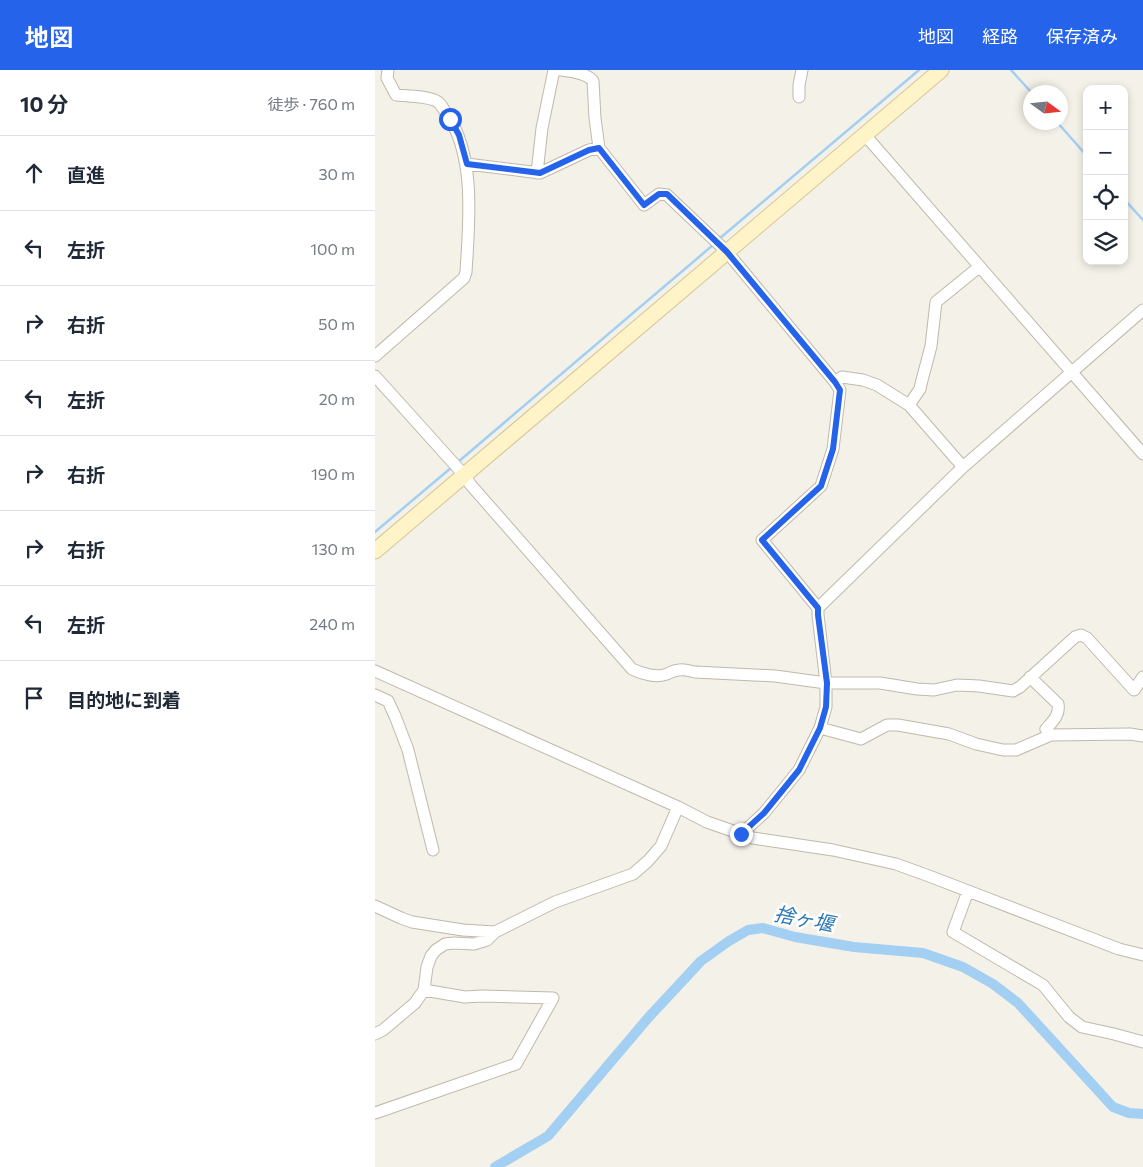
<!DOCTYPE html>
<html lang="ja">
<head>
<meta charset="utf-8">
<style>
	:root { --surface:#fff; --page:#f6f6f7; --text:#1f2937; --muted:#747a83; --line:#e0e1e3; --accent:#2563eb }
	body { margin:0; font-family:Commissioner,"Noto Sans JP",sans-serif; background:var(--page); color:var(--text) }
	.controls { position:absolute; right:15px; top:15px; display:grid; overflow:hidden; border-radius:10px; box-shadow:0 2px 8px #0003 }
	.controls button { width:45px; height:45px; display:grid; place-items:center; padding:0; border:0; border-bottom:1px solid var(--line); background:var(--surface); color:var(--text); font:25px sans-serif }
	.compass { position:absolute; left:648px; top:15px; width:45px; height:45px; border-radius:50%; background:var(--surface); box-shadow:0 2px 8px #0003; rotate:105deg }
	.stop { position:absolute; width:15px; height:15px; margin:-11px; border:4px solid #2563eb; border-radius:50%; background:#fff }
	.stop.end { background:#2563eb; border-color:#fff; box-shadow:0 1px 5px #0008 }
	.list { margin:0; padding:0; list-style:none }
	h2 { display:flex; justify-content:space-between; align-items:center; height:65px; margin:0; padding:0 20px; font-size:21px }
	h2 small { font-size:16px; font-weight:400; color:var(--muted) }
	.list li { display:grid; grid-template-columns:32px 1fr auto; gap:15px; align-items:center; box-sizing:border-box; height:75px; padding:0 20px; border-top:1px solid var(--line) }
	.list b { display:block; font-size:19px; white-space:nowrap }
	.list em { font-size:16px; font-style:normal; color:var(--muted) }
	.icon { flex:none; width:28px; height:28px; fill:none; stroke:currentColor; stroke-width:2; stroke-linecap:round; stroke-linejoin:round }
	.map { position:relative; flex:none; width:768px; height:1097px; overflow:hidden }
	header { display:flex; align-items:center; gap:30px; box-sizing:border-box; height:70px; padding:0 25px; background:var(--accent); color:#fff }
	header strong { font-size:24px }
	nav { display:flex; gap:28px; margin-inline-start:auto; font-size:18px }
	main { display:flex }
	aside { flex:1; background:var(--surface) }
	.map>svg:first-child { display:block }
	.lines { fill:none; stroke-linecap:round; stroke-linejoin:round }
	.stream { stroke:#a3cff2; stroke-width:2.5 }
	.canal { stroke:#a3cff2; stroke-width:10 }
	.street-casing { stroke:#c0b9aa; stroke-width:13 }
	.secondary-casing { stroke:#d6c797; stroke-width:17 }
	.street { stroke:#fff; stroke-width:11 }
	.secondary { stroke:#fff4c7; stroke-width:15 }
	.route { stroke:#2563eb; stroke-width:6 }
	.labels { text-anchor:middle; stroke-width:5; stroke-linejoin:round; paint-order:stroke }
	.water-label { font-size:20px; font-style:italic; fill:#2c77b7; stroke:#fff }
</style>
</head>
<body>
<header>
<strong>地図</strong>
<nav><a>地図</a><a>経路</a><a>保存済み</a></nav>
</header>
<main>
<aside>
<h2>10 分<small>徒歩 · 760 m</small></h2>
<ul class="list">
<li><svg class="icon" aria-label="ahead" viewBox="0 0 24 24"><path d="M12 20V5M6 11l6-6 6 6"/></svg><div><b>直進</b></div><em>30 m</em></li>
<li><svg class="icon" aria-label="left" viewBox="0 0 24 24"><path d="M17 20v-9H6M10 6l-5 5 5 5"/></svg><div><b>左折</b></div><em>100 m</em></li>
<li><svg class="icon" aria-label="right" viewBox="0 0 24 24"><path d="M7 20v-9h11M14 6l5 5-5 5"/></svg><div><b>右折</b></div><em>50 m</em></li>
<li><svg class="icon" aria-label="left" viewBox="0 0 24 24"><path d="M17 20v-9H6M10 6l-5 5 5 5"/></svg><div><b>左折</b></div><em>20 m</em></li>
<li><svg class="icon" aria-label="right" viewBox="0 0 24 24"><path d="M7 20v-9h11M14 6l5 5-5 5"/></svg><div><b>右折</b></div><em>190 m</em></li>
<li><svg class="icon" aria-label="right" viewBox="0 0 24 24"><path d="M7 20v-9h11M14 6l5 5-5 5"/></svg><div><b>右折</b></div><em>130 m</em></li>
<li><svg class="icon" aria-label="left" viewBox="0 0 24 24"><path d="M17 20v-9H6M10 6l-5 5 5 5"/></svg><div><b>左折</b></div><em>240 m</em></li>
<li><svg class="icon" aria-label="arrive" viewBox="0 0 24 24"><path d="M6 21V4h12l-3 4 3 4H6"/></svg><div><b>目的地に到着</b></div></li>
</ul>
</aside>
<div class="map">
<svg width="768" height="1097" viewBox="0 0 768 1097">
	<rect width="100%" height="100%" fill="#f4f1e8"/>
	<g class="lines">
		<!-- stream -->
		<path class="stream" d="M 636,0 L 656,22
			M 682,52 L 712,86
			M 749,129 L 768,150
			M 344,169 L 544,0
			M 83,392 L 338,175
			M 0,462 L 77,397"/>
		<!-- canal -->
		<path class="canal" d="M 120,1097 L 173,1066 L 273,948 L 326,891 L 354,871 L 373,860 L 388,858 L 420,867 L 479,877 L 548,883 L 588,897 L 618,914 L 643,933 L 738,1037 L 754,1043 L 768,1044"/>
		<defs>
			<path id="street" d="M 186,0 C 195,1 212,3 218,11 L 220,48 L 224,78 L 269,135 L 284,124 L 292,125 L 352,182 L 460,312 L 465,320 L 458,379 L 446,416 L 387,470 L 443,538
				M 424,27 L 424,15 L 427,0
				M 490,65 L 768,384
				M 92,94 L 165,103 L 214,80 L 224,78
				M 162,103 L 167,58 L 179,0
				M 0,286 L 89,208 L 91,202 C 94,153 101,87 72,44 C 69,41 67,35 63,32 C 54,26 32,26 21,25 L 12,8 L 13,0
				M 0,306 L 90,406 L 95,414 L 257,599 C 267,604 282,608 292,604 C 297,602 299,600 304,600 C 309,599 315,601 320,602 L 400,606 L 451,613 L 505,613 L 542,619 L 559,620 L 582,615 L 604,616 L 638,621 L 645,617 L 700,567 L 706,565 L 712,568 L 759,620 L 768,607
				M 460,312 L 467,307 L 488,310 L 502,315 L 534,335 L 588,397
				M 534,335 L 545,319 L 546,314 L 556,276 L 561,232 L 604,197
				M 0,601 L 303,737 L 332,752 L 378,768 L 458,780 L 521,794 L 554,806 L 744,879 L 768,885
				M 655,607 L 683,634 C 685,645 678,651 671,659 L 676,665
				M 0,625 L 13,631 L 20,646 L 33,680 L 58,780
				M 445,658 L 486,669 L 512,655 L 523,655 L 574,664 L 601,674 L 628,680 L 641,680 L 676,665 L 755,664 L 768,666
				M 366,764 L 389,743 L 424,700 L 445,658 L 451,637 L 451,613 L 443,545 L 443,538 L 588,397 L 768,240
				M 593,821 L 578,862 L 668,915 L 694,947 L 707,957 L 739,964 L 768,972
				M 0,836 L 26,848 L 37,852 L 88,860 L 120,862
				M 0,964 L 8,960 L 40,933 L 49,920 L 52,897 L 56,886 L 61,880 L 70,874 L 79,873 L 99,874 L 112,870 L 120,862 L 180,832 L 258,804 L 273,791 L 286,776 L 303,737
				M 0,1043 L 141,994 L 178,928 L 107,926 L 90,927 L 49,920"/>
			<path id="secondary" d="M 0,481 L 566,0"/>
		</defs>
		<!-- street casing -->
		<use href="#street" class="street-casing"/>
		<!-- secondary casing -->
		<use href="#secondary" class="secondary-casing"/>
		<!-- street -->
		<use href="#street" class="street"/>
		<!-- secondary -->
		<use href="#secondary" class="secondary"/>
	</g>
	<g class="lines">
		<!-- route -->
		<path class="route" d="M 75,49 L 84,65 L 92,94 L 165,103 L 214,80 L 224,78 L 269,135 L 284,124 L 292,124 L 352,182 L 460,312 L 465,320 L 458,379 L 446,416 L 387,470 L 443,538 L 443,545 L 452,613 L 451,637 L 445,658 L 424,700 L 389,743 L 366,764"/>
	</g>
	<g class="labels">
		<!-- water labels -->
		<g class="water-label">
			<text transform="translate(429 849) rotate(11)" y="7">捨ヶ堰</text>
		</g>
	</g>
</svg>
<div class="controls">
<button>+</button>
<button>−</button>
<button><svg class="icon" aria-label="locate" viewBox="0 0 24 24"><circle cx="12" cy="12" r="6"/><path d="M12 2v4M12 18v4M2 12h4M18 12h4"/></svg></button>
<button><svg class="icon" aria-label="layers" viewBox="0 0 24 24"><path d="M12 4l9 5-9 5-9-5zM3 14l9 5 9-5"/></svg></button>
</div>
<svg class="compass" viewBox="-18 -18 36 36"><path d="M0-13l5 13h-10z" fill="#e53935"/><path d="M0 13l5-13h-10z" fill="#747a83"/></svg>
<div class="stop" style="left:75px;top:49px"></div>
<div class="stop end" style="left:366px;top:764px"></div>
</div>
</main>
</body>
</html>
